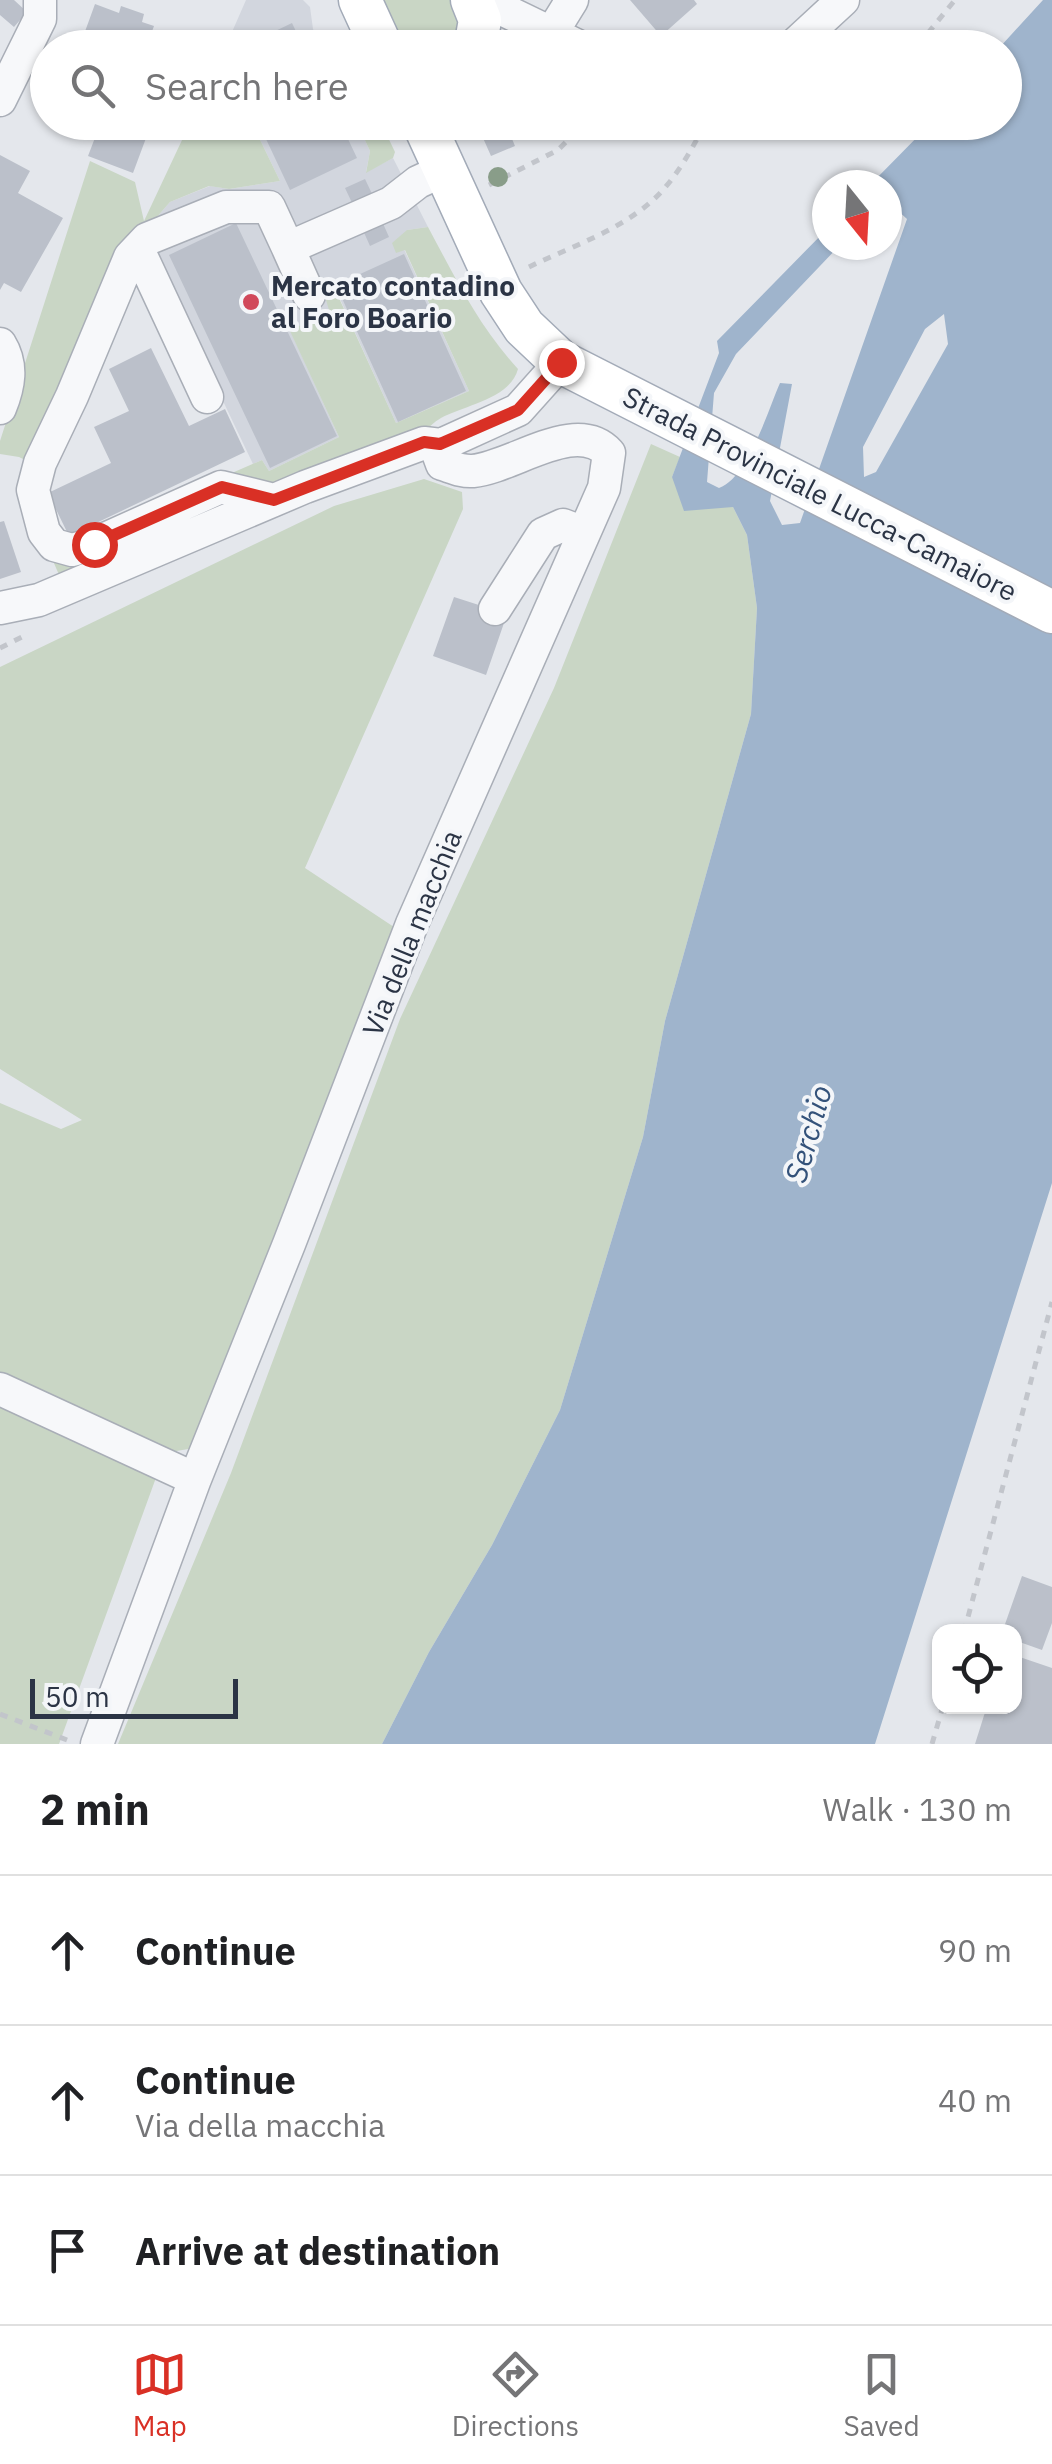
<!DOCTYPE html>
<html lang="en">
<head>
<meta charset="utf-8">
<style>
	:root { --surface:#fff; --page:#f2f2f2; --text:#202124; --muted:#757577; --line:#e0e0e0; --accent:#d93025 }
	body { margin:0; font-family:"IBM Plex Sans",sans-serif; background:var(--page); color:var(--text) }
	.controls { position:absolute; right:30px; bottom:30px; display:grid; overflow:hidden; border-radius:20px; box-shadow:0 2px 8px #0004 }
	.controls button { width:90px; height:90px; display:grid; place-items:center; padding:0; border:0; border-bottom:2px solid var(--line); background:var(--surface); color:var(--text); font:50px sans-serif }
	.compass { position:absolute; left:812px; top:170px; width:90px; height:90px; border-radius:50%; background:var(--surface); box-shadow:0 2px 8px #0004; rotate:162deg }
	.scale { position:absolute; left:30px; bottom:25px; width:208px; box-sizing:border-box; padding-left:10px; border:5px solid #2b3445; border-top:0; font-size:28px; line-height:35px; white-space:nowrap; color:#2b3445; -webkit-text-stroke:8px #f4f6f9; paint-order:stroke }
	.stop { position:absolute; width:30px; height:30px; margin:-22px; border:8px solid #d93025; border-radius:50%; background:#fff }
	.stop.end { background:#d93025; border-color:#fff; box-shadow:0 2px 10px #0008 }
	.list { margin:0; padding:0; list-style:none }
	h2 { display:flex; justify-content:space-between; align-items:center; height:130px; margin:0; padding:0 40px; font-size:42px }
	h2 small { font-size:32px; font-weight:400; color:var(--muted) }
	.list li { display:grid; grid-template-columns:65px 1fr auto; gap:30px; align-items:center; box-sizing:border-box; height:150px; padding:0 40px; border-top:2px solid var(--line) }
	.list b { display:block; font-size:38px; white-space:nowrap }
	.list p { margin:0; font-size:32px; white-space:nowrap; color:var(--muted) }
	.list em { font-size:32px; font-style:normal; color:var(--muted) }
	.icon { flex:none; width:55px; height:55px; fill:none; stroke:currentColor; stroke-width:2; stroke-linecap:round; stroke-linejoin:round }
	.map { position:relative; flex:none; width:1052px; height:1744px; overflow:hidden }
	.search { position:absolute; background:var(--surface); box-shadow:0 2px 8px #0004; left:30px; right:30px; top:30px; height:110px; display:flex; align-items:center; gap:25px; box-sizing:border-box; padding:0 35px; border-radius:55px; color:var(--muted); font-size:38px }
	.sheet { height:580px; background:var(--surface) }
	nav { display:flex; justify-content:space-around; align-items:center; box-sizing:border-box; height:140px; border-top:2px solid var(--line); background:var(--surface); font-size:28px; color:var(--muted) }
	nav a { display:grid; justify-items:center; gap:5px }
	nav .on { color:var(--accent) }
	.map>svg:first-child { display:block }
	.built { fill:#d2d6de }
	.green { fill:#c9d6c5 }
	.water { fill:#9fb4cc; fill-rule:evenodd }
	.building { fill:#bbc0ca }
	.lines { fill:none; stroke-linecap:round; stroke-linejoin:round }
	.minor-casing { stroke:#a9aeb7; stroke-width:35 }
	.major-casing { stroke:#a3abb8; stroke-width:45 }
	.path { stroke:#c2c5cb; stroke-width:5; stroke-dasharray:8 8; stroke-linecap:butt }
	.minor { stroke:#f7f8fa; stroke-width:32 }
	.major { stroke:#fff; stroke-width:42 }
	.tree { fill:#899d89 }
	.route { stroke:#d93025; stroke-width:12 }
	.poi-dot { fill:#d1495b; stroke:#f4f6f9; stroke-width:4 }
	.labels { text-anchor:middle; stroke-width:8; stroke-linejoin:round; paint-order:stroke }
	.poi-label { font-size:28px; font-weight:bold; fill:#2b3445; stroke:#f4f6f9; text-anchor:start }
	.street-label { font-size:28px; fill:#2b3445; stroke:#f4f6f9 }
	.water-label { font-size:30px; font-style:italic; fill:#34527a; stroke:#f4f6f9 }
</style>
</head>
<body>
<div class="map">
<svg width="1052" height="1744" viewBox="0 0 1052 1744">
	<rect width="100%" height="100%" fill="#e4e7ec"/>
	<!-- built -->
	<path class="built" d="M 246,0 L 303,0 L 310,7 L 313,29 L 321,47 L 225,48 Z
		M 252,123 L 357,123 L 370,151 L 366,172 L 393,158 L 428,227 L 407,230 L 404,249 L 469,391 L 396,423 L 335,288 L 329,310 L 291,332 L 339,437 L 269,471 L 262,460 L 253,464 L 143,233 L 170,202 L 210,186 L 229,189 L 280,181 Z"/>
	<!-- green -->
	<path class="green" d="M 381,0 L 453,0 L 460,9 L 457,47 L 400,47 Z
		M 190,123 L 252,123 L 280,181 L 229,189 L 209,186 L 170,202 L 143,233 L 35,465 L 19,457 L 0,454 L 0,441 L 90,161 L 135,182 L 144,221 Z
		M 357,123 L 381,123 L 395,152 L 393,158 L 366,173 L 370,151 Z
		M 428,227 C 456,279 478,325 518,369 C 510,399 465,405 441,418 C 434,422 428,428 422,434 L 63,584 L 50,554 L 56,555 L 75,570 L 225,476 L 262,460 L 269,471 L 339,437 L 290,331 L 329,310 L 324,293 L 334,287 L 396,423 L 469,391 L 405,250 L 396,253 L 392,243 L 407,230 Z
		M 651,444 L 680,457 L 672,477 L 733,507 L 747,535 L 757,608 L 751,714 L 665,1021 L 643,1137 L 560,1410 L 492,1545 L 429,1652 L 382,1744 L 118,1744 L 231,1473 L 400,1019 L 554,688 Z
		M 424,479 L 462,492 L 463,509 L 305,868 L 400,931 L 194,1448 L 165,1453 L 59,1744 L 0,1744 L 0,1103 L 61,1129 L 82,1120 L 0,1069 L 0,667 L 334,506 Z"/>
	<!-- water -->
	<path class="water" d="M 1043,0 L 1052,0 L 1052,1183 L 875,1744 L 382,1744 L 429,1652 L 492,1545 L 560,1410 L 643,1137 L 665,1021 L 751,714 L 757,608 L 747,535 L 733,507 L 684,511 L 672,477 L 719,353 L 717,341 L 827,229 L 827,245 L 840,245 L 736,354 L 714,393 L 707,482 L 719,488 C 748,478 768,410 780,383 L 792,384 L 770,501 L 782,525 L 800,523 L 907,219 L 896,209 L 887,208 L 887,185 L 870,185 L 931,123 L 1004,122 L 1004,48 L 1000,47 ZM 944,314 L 948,344 L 876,472 L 864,477 L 863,447 L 925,329 Z"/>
	<!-- building -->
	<path class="building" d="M 0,0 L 14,0 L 27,12 L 14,27 L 0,15 Z
		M 630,0 L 694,0 L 697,4 L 661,36 Z
		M 95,4 L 119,13 L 121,6 L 144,14 L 142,22 L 154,26 L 150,37 L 177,48 L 79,48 Z
		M 292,23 L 304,48 L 240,48 Z
		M 101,122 L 152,122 L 133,173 L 88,156 Z
		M 258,122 L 340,122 L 357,158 L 290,190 Z
		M 496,122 L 505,122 L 515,146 L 491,156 L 479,129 Z
		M 0,155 L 30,171 L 18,193 L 63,218 L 21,292 L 4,283 L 0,290 Z
		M 365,179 L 374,198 L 354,207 L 345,188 Z
		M 381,219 L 389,237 L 370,246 L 362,228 Z
		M 236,223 L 337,436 L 270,468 L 169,255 Z
		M 404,254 L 466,391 L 398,422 L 336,285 Z
		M 151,348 L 189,426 L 225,409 L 245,452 L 69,536 L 48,493 L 111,463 L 94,427 L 129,411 L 109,369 Z
		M 4,521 L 21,572 L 0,579 L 0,522 Z
		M 454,597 L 482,606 L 479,615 L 504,623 L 486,675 L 433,656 Z
		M 1022,1576 L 1052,1587 L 1052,1623 L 1042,1650 L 1014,1640 L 1017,1632 L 1004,1627 Z
		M 1014,1655 L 1052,1668 L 1052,1744 L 975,1744 L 987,1706 L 1014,1706 Z"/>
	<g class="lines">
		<defs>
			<path id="minor" d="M 483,0 L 582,48
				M 551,34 L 572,0
				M 791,48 L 843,0
				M 0,100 L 40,19 L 40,0
				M 288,248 L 309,295
				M 138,249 L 207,397
				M 0,344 C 13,365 9,386 0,408
				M 274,500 L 221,487 L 94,544 L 72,550 L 54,545 L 44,532 L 33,490 L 40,463 L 72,396 L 130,257 L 147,239 L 226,207 L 269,207 L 288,248 L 391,203 L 418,182 L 444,170
				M 0,608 L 39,600 L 305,487 L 424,443 L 441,445
				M 495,609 L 543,534 L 563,525 L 584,533
				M 0,1389 L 195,1479
				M 97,1744 L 195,1479 L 289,1244 L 412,924 L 604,488 L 609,453 C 576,417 514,467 473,471 C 462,472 452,467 442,464 L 438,453 L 441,445 L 518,410 L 561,362"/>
			<path id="major" d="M 360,0 L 382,48
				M 472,0 L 480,20 L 475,48
				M 423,122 L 501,292 L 524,327 L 561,362 L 1052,612"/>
		</defs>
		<!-- minor casing -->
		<use href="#minor" class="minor-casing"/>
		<!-- major casing -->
		<use href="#major" class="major-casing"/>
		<!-- path -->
		<path class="path" d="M 928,33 L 955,0
			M 489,185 L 558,150 L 586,122
			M 529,267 C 570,247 619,231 653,200 C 676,179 692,149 706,122
			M 0,648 L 28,634
			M 964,1632 L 1052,1302
			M 0,1714 L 67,1740
			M 932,1744 L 943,1706"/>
		<!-- minor -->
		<use href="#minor" class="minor"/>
		<!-- major -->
		<use href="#major" class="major"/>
	</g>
	<!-- trees -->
	<circle class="tree" cx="498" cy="177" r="10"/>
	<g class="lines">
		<!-- route -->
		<path class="route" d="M 94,544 L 222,487 L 274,500 L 424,442 L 440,444 L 518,410 L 561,362"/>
	</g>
	<!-- markers -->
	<circle class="poi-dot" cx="251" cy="302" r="10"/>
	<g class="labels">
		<!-- poi labels -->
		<g class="poi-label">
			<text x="271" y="296">Mercato contadino<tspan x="271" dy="32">al Foro Boario</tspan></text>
		</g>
		<!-- street labels -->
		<g class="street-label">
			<text transform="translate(820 494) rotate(27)" y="10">Strada Provinciale Lucca-Camaiore</text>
			<text transform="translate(412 933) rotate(-68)" y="10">Via della macchia</text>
		</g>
		<!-- water labels -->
		<g class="water-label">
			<text transform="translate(809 1134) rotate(-74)" y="10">Serchio</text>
		</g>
	</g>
</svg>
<div class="controls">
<button><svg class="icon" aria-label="locate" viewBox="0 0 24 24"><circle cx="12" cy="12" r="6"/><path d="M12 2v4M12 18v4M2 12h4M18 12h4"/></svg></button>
</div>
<svg class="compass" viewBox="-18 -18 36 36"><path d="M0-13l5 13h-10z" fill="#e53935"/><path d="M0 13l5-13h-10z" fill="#757577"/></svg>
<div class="scale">50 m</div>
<div class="stop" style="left:94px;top:544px"></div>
<div class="stop end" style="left:561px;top:362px"></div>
<div class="search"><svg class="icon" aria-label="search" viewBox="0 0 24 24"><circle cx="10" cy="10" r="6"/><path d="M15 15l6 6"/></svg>Search here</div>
</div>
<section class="sheet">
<h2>2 min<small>Walk · 130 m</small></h2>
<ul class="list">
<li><svg class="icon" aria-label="ahead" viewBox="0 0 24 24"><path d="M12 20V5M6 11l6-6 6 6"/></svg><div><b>Continue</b></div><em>90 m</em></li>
<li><svg class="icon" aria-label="ahead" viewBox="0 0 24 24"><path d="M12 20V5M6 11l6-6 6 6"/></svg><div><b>Continue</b><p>Via della macchia</p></div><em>40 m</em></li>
<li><svg class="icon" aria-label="arrive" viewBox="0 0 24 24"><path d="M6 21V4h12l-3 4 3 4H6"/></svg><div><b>Arrive at destination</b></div></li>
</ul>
</section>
<nav>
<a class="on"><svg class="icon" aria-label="map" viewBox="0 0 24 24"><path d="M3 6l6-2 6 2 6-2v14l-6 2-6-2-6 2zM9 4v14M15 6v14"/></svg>Map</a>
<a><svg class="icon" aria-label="directions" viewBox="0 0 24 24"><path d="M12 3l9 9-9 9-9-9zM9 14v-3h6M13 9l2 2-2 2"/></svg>Directions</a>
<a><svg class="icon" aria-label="saved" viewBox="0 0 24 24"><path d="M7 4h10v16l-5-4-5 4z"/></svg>Saved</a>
</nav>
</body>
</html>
